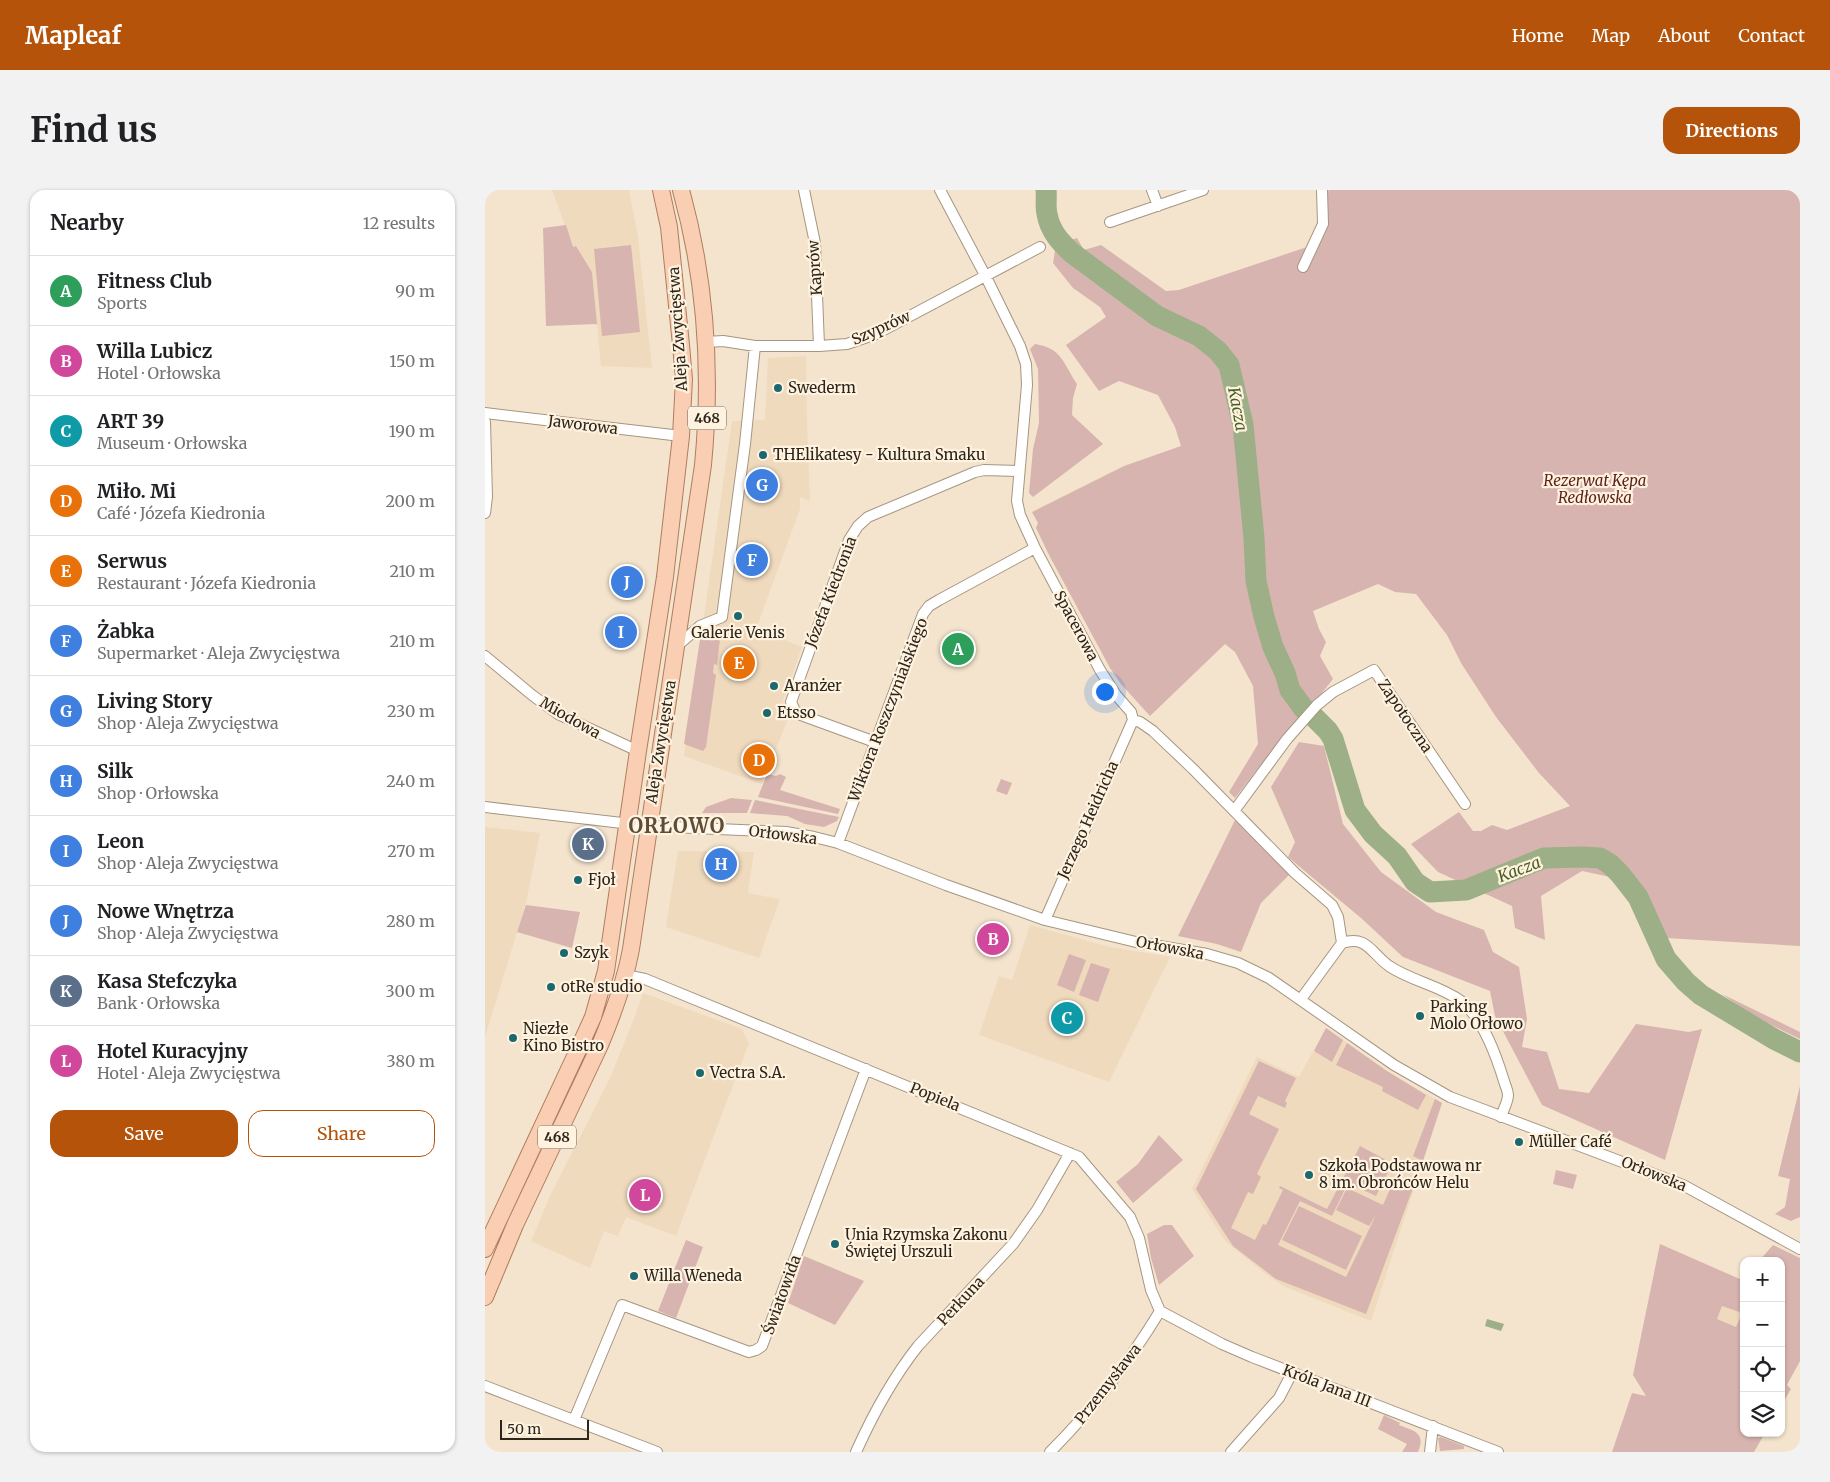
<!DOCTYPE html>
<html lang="en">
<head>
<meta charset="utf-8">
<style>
	:root { --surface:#fff; --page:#f2f2f2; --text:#202124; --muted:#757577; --line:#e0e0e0; --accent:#b45309 }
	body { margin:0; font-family:Merriweather,serif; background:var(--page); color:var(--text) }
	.controls { position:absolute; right:15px; bottom:15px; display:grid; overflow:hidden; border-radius:10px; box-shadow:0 1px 4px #0004 }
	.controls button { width:45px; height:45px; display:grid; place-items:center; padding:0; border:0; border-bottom:1px solid var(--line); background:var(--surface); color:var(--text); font:25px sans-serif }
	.scale { position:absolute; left:15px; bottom:12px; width:89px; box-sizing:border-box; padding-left:5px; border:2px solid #2b251c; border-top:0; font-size:14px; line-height:18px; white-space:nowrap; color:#2b251c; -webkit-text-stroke:4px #fff2df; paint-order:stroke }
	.you { position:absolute; left:619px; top:501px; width:18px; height:18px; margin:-12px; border:4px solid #fff; border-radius:50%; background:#1a73e8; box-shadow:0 0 0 8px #1a73e833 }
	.badge { display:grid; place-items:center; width:32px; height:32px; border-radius:50%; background:var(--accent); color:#fff; font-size:16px; font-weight:700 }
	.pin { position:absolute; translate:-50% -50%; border:2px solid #fff; box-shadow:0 1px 5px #0006 }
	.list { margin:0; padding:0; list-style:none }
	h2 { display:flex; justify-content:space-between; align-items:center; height:65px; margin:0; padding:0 20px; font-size:21px }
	h2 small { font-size:16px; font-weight:400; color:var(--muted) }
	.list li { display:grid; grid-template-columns:32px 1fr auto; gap:15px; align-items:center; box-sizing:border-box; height:70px; padding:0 20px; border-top:1px solid var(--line) }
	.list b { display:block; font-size:19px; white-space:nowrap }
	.list p { margin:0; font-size:16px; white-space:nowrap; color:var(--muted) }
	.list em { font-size:16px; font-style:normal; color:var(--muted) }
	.actions { display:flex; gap:10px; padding:15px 20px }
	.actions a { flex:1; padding:11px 0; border:1px solid var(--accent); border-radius:15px; text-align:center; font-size:18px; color:var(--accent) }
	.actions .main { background:var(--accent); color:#fff }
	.icon { flex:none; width:28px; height:28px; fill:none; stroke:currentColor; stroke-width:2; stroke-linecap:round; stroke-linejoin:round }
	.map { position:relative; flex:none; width:1315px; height:1262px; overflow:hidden; border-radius:15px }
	header { display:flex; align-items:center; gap:30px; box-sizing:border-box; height:70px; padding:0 25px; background:var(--accent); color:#fff }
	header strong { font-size:24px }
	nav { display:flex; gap:28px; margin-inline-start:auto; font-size:18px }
	.intro { display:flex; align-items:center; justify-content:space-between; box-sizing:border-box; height:120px; padding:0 30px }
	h1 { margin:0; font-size:35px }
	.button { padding:12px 22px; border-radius:15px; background:var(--accent); color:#fff; font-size:18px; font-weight:700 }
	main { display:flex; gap:30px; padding:0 30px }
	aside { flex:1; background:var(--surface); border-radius:15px; box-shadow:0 1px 4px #0004 }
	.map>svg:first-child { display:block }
	.built { fill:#efdabd }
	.green { fill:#d7b4af; fill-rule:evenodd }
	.water { fill:#9daf86 }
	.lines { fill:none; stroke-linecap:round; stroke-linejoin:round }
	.river { stroke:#9daf86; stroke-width:21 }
	.street-casing { stroke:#a59681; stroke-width:12 }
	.primary-casing { stroke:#af7d5e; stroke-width:18 }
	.street { stroke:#fff; stroke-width:10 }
	.primary { stroke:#faceb3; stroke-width:16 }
	.poi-dot { fill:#1b686e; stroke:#fff2df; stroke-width:2 }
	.labels { text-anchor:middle; stroke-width:4.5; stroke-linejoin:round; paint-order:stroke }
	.shield { fill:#fff2df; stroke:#6b6256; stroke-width:1 }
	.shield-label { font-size:14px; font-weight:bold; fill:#2b251c }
	.street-label { font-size:15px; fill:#2b251c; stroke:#fff2df }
	.poi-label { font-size:15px; fill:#2b251c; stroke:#fff2df; text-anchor:start }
	.park-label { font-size:15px; font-style:italic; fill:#5c1f1b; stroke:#fff2df }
	.water-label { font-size:16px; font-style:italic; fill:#475e22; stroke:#fff2df }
	.district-label { font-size:20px; font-weight:bold; letter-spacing:1px; fill:#5b4d3a; stroke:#fff2df }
</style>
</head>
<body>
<header>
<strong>Mapleaf</strong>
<nav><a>Home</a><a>Map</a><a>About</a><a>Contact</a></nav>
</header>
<div class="intro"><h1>Find us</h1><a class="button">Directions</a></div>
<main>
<aside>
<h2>Nearby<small>12 results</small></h2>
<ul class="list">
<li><span class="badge" style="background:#2e9e5b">A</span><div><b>Fitness Club</b><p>Sports</p></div><em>90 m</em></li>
<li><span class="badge" style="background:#d1479c">B</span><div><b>Willa Lubicz</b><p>Hotel · Orłowska</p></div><em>150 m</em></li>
<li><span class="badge" style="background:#0f9aa8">C</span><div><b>ART 39</b><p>Museum · Orłowska</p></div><em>190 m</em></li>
<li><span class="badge" style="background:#e8710a">D</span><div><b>Miło. Mi</b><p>Café · Józefa Kiedronia</p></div><em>200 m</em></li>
<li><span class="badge" style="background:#e8710a">E</span><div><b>Serwus</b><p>Restaurant · Józefa Kiedronia</p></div><em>210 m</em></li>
<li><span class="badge" style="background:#3f7fe0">F</span><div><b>Żabka</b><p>Supermarket · Aleja Zwycięstwa</p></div><em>210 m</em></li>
<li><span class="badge" style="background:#3f7fe0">G</span><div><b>Living Story</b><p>Shop · Aleja Zwycięstwa</p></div><em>230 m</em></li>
<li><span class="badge" style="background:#3f7fe0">H</span><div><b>Silk</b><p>Shop · Orłowska</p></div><em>240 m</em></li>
<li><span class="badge" style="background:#3f7fe0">I</span><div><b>Leon</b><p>Shop · Aleja Zwycięstwa</p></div><em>270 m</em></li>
<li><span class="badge" style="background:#3f7fe0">J</span><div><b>Nowe Wnętrza</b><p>Shop · Aleja Zwycięstwa</p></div><em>280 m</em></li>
<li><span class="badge" style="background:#5c6f8a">K</span><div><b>Kasa Stefczyka</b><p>Bank · Orłowska</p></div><em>300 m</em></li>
<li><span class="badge" style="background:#d1479c">L</span><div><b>Hotel Kuracyjny</b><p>Hotel · Aleja Zwycięstwa</p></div><em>380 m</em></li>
</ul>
<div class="actions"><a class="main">Save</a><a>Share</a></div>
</aside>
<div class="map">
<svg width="1315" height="1262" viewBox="0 0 1315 1262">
	<rect width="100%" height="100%" fill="#f4e4cd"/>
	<!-- built -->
	<path class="built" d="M 67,0 L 144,0 L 153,47 L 167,178 L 116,176 L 112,135 L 108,134 L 112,134 L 107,82 L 91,56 L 88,57 Z
		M 321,166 L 322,228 L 325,311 L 315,307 L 315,319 L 271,439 L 317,457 L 298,511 L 304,526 L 277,594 L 199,566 L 247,231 L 280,230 L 283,168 Z
		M 0,637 L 55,643 L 41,713 L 0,847 Z
		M 193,661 L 269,662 L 263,703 L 295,709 L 274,768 L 181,737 Z
		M 545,735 L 625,757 L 685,767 L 624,892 L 494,845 L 514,786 L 527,790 Z
		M 158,803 L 257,839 L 264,853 L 191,1046 L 141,1027 L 133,1046 L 119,1041 L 105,1078 L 46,1051 L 65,1006 L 125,888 L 150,826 Z
		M 841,838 L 902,881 L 957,913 L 886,1131 L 798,1096 L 782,1085 L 740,1051 L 707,999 L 772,867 L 814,887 Z
		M 1237,1116 L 1257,1123 L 1251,1137 L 1232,1129 Z"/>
	<!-- green -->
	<path class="green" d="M 844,0 L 1315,0 L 1315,756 L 1181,748 L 1130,688 L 1097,681 L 1056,706 L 1060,750 L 1030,738 L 1027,716 L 953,682 L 926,654 L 974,622 L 988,641 L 996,641 L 1007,635 L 1022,640 L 1085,616 L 1054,583 L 1011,527 L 976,473 L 962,445 L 931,404 L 910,402 L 893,394 L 828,421 L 834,439 L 841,452 L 835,466 L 848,489 L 833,508 L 812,529 L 750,608 L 744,602 L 773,554 L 768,496 L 750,462 L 740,454 L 665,526 L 636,494 L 625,478 L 565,367 L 551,338 L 553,333 L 547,322 L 639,276 L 696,256 L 690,237 L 673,205 L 634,191 L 614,201 L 581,155 L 621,127 L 615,117 L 588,98 L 568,73 L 571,55 L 592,48 L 599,60 L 616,55 L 681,101 L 694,100 L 822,57 L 843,33 L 842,2 Z
		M 81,35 L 88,57 L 91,56 L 107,82 L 112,134 L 61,136 L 58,38 Z
		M 146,55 L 155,142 L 117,146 L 109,59 Z
		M 550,154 C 577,158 578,173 592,194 L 588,208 L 587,225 L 618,254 L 548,307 L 544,303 L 548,259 L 554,233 L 553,179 L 545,159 Z
		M 233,437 L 236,440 L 232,475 L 229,474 L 228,483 L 231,485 L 221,557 L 218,561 L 199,554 L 216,443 Z
		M 814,552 L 839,556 L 858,634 L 896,682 L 951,722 L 999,740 L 1008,762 L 1034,777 L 1042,829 L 1037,857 L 1062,862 L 1074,899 L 1104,903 L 1151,834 L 1204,842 L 1217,839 L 1180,970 L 1057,915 L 1010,826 L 1005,801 L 918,767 L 876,728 L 803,667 L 810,652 L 786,597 Z
		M 282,584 L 291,586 L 295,584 L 301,587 L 295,600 L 355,619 L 353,624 L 273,607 Z
		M 516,589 L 527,593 L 522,605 L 511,601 Z
		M 246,608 L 267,610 L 262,623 L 217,623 L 221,617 Z
		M 270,610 L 354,627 L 352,631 L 339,637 L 320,634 L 302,626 L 265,623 Z
		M 750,630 L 805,684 L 776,713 L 756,762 L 732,754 L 693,746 Z
		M 41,715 L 95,722 L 87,758 L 32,742 Z
		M 584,764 L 601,770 L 589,802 L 572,795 Z
		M 606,773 L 625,779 L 613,812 L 594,805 Z
		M 1237,804 L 1315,842 L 1315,849 L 1266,825 Z
		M 841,838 L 858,850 L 847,872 L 829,861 Z
		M 862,853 L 902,881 L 941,905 L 933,920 L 897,901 L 898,897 L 851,875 Z
		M 774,871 L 811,888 L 800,911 L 802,913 L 800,918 L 773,906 L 764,924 L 794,939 L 772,984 L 776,987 L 768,1004 L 763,1002 L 746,1038 L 770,1050 L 778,1034 L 781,1035 L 798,1000 L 794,998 L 795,996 L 842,1019 L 875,956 L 903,971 L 901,981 L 903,982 L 891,1006 L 863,993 L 847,1026 L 815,1011 L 793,1055 L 861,1087 L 891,1025 L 884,1036 L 851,1020 L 862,998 L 898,1015 L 909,990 L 928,998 L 881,1124 L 791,1089 L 748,1056 L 711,999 Z
		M 1315,896 L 1315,1027 L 1306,1031 L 1290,1024 L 1300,1017 L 1305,989 L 1293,986 Z
		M 950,909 L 957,913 L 938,971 L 928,966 Z
		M 674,945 L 698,970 L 648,1013 L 631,992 L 653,974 Z
		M 1071,980 L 1092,985 L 1088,999 L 1068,994 Z
		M 814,1016 L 877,1046 L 861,1080 L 797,1050 Z
		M 679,1035 L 687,1035 L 709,1066 L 674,1095 L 666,1068 L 662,1044 Z
		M 201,1050 L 218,1057 L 191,1128 L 173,1121 Z
		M 1175,1054 L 1257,1090 L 1259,1088 L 1259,1243 L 1280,1243 L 1269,1262 L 1127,1262 L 1147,1203 L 1161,1206 L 1148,1185 ZM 1237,1116 L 1257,1123 L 1251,1137 L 1232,1129 Z
		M 1288,1055 L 1315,1068 L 1315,1171 L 1302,1195 L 1306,1199 L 1296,1216 L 1296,1071 L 1274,1071 Z
		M 319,1066 L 379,1091 L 350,1135 L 303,1113 Z
		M 899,1225 L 915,1233 L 914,1235 C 930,1241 941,1243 933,1262 L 917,1262 L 922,1254 L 893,1239 Z
		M 956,1247 L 979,1256 L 979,1259 L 955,1261 L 953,1248 Z"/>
	<!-- water -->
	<path class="water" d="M 1002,1129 L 1019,1134 L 1016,1141 L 1000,1136 Z"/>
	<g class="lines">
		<!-- river -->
		<path class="river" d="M 561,0 C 562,8 560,16 562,24 C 565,41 575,52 587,63 L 672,126 L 714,146 L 733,161 L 744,175 L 758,235 L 769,348 L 771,391 L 779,427 L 788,457 L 800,483 L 805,500 L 819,519
			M 827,525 L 843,541 L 848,549 L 870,620 L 888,644 L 912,666 L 930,692 L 945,702 L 981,700 L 1059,668 L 1098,667 L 1115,668 L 1125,674 L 1135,684 L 1153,707 L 1181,769 L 1201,792 L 1216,805 L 1289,849 L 1315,862"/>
		<defs>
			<path id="street" d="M 319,0 L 330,53 L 334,156
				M 455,0 L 501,87 L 535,156 L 541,174 L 542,195 L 532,311 L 535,325 L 550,358 L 615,480 L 631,505 L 646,522 L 648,530
				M 667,0 L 673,16
				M 625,32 L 718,0
				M 818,77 L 838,34 L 837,0
				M 221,152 L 238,151 L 270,156 L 334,156 L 362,154 L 391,144 L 555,57
				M 0,223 L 196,246
				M 0,232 L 2,307 L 0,323
				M 192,456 L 215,436 L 237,427 L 260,254 L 270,156
				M 0,466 L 47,505 L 73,524 L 153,561
				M 648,530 L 655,532 L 668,541 L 708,579 L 810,683 L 847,715 L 853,727 L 857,753
				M 390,552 L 316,525 L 310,521 L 306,512 L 364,350 L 373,336 L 383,327 L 490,282 L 499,280 L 533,281
				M 0,617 L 163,636 L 301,642 L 329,647 L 353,653 L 461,695 L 560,730 L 651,752 L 722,764 L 753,773 L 784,788 L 909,875 L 965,907 L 1198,995 L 1315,1059
				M 749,621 L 802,549 L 832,515 L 848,502 L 889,480 L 980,614
				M 353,653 L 438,424 L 444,416 L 454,410 L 550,358
				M 560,730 L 648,530
				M 857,753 C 882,745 886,763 904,776 C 926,791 954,795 976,811 C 998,828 1011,865 1019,891 C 1020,895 1023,901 1023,905 C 1023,912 1018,920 1016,927
				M 140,785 L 160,789 L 594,967 L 645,1027 L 654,1048 L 666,1100 L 675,1121
				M 816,809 L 857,753
				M 675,1121 L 737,1154 L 767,1167 L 1013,1262
				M 0,1196 L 172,1262
				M 89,1230 L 137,1115 L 264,1162 L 271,1160 L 277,1156 L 381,879
				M 371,1262 C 388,1224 407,1189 433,1156 L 528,1054 L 552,1020 L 585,963
				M 565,1262 C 608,1219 644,1172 675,1121
				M 746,1262 L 794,1208 L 807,1183
				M 945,1262 L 948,1236"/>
			<path id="primary" d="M 0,1059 L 93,860 L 108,827 L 121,781 L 153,561 L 180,387 L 196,246 L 199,189 L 196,155 L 184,37 L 176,0
				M 0,1107 L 30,1035 L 115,855 C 128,824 140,792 146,759 L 218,275 C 227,182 221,90 196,0"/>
		</defs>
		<!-- street casing -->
		<use href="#street" class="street-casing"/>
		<!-- primary casing -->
		<use href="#primary" class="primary-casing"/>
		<!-- street -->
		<use href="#street" class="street"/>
		<!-- primary -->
		<use href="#primary" class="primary"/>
	</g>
	<!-- markers -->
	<g class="poi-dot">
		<circle cx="293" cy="198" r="5"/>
		<circle cx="278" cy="265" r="5"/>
		<circle cx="253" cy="426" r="5"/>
		<circle cx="289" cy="496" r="5"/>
		<circle cx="282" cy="523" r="5"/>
		<circle cx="93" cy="690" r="5"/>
		<circle cx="79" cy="763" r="5"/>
		<circle cx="66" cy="797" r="5"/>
		<circle cx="935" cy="826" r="5"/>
		<circle cx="28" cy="848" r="5"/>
		<circle cx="215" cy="883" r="5"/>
		<circle cx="1034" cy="952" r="5"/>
		<circle cx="824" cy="985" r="5"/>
		<circle cx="350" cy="1054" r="5"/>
		<circle cx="149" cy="1086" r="5"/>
	</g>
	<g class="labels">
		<!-- shield labels -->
		<g class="shield">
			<rect x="203" y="216.5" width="38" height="23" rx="4"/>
			<rect x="53" y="935.5" width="38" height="23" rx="4"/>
		</g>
		<g class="shield-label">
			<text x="222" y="233">468</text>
			<text x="72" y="952">468</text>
		</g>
		<!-- street labels -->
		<g class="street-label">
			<text transform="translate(330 78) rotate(-94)" y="5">Kaprów</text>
			<text transform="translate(396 138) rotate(-24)" y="5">Szyprów</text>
			<text transform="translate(193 139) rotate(-94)" y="5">Aleja Zwycięstwa</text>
			<text transform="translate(98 235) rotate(7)" y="5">Jaworowa</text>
			<text transform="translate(346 402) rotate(-69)" y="5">Józefa Kiedronia</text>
			<text transform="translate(591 436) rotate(62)" y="5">Spacerowa</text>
			<text transform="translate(403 520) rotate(-69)" y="5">Wiktora Roszczynialskiego</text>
			<text transform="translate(920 526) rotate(56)" y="5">Zapotoczna</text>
			<text transform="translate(85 528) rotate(30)" y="5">Miodowa</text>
			<text transform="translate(176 552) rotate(-81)" y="5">Aleja Zwycięstwa</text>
			<text transform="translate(603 630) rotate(-66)" y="5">Jerzego Heidricha</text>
			<text transform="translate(298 645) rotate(7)" y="5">Orłowska</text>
			<text transform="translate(685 758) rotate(11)" y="5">Orłowska</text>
			<text transform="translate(450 907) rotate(22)" y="5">Popiela</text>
			<text transform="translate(1169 984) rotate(22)" y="5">Orłowska</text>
			<text transform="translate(297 1105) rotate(-70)" y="5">Światowida</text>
			<text transform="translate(476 1111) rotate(-47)" y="5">Perkuna</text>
			<text transform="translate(623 1194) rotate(-52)" y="5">Przemysława</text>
			<text transform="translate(842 1196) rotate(21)" y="5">Króla Jana III</text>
		</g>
		<!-- poi labels -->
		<g class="poi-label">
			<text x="303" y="203">Swederm</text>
			<text x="288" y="270">THElikatesy - Kultura Smaku</text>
			<text x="253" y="448" text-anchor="middle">Galerie Venis</text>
			<text x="299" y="501">Aranżer</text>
			<text x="292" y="528">Etsso</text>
			<text x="103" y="695">Fjoł</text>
			<text x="89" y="768">Szyk</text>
			<text x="76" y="802">otRe studio</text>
			<text x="945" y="822">Parking<tspan x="945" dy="17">Molo Orłowo</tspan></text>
			<text x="38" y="844">Niezłe<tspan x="38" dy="17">Kino Bistro</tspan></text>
			<text x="225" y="888">Vectra S.A.</text>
			<text x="1044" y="957">Müller Café</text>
			<text x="834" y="981">Szkoła Podstawowa nr<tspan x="834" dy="17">8 im. Obrońców Helu</tspan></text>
			<text x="360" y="1050">Unia Rzymska Zakonu<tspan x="360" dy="17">Świętej Urszuli</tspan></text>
			<text x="159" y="1091">Willa Weneda</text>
		</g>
		<!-- park labels -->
		<g class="park-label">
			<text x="1110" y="296">Rezerwat Kępa<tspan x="1110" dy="17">Redłowska</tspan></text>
		</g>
		<!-- water labels -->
		<g class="water-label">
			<text transform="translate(753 219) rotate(79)" y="6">Kacza</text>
			<text transform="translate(1034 679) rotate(-21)" y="6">Kacza</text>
		</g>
		<!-- district labels -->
		<g class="district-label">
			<text x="192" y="643">ORŁOWO</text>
		</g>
	</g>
</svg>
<div class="controls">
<button>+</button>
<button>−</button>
<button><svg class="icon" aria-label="locate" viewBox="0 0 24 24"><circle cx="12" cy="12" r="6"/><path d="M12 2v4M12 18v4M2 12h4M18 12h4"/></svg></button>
<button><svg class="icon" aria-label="layers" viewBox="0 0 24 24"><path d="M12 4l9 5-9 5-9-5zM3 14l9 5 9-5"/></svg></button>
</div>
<div class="scale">50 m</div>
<div class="you"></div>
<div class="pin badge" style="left:473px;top:459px;background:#2e9e5b">A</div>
<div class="pin badge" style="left:508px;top:749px;background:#d1479c">B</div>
<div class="pin badge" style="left:582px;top:828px;background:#0f9aa8">C</div>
<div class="pin badge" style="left:274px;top:570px;background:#e8710a">D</div>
<div class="pin badge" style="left:254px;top:473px;background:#e8710a">E</div>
<div class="pin badge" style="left:267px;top:370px;background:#3f7fe0">F</div>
<div class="pin badge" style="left:277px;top:295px;background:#3f7fe0">G</div>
<div class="pin badge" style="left:236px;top:674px;background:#3f7fe0">H</div>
<div class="pin badge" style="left:136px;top:442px;background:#3f7fe0">I</div>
<div class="pin badge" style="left:142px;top:392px;background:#3f7fe0">J</div>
<div class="pin badge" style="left:103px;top:654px;background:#5c6f8a">K</div>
<div class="pin badge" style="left:160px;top:1005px;background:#d1479c">L</div>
</div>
</main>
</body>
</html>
